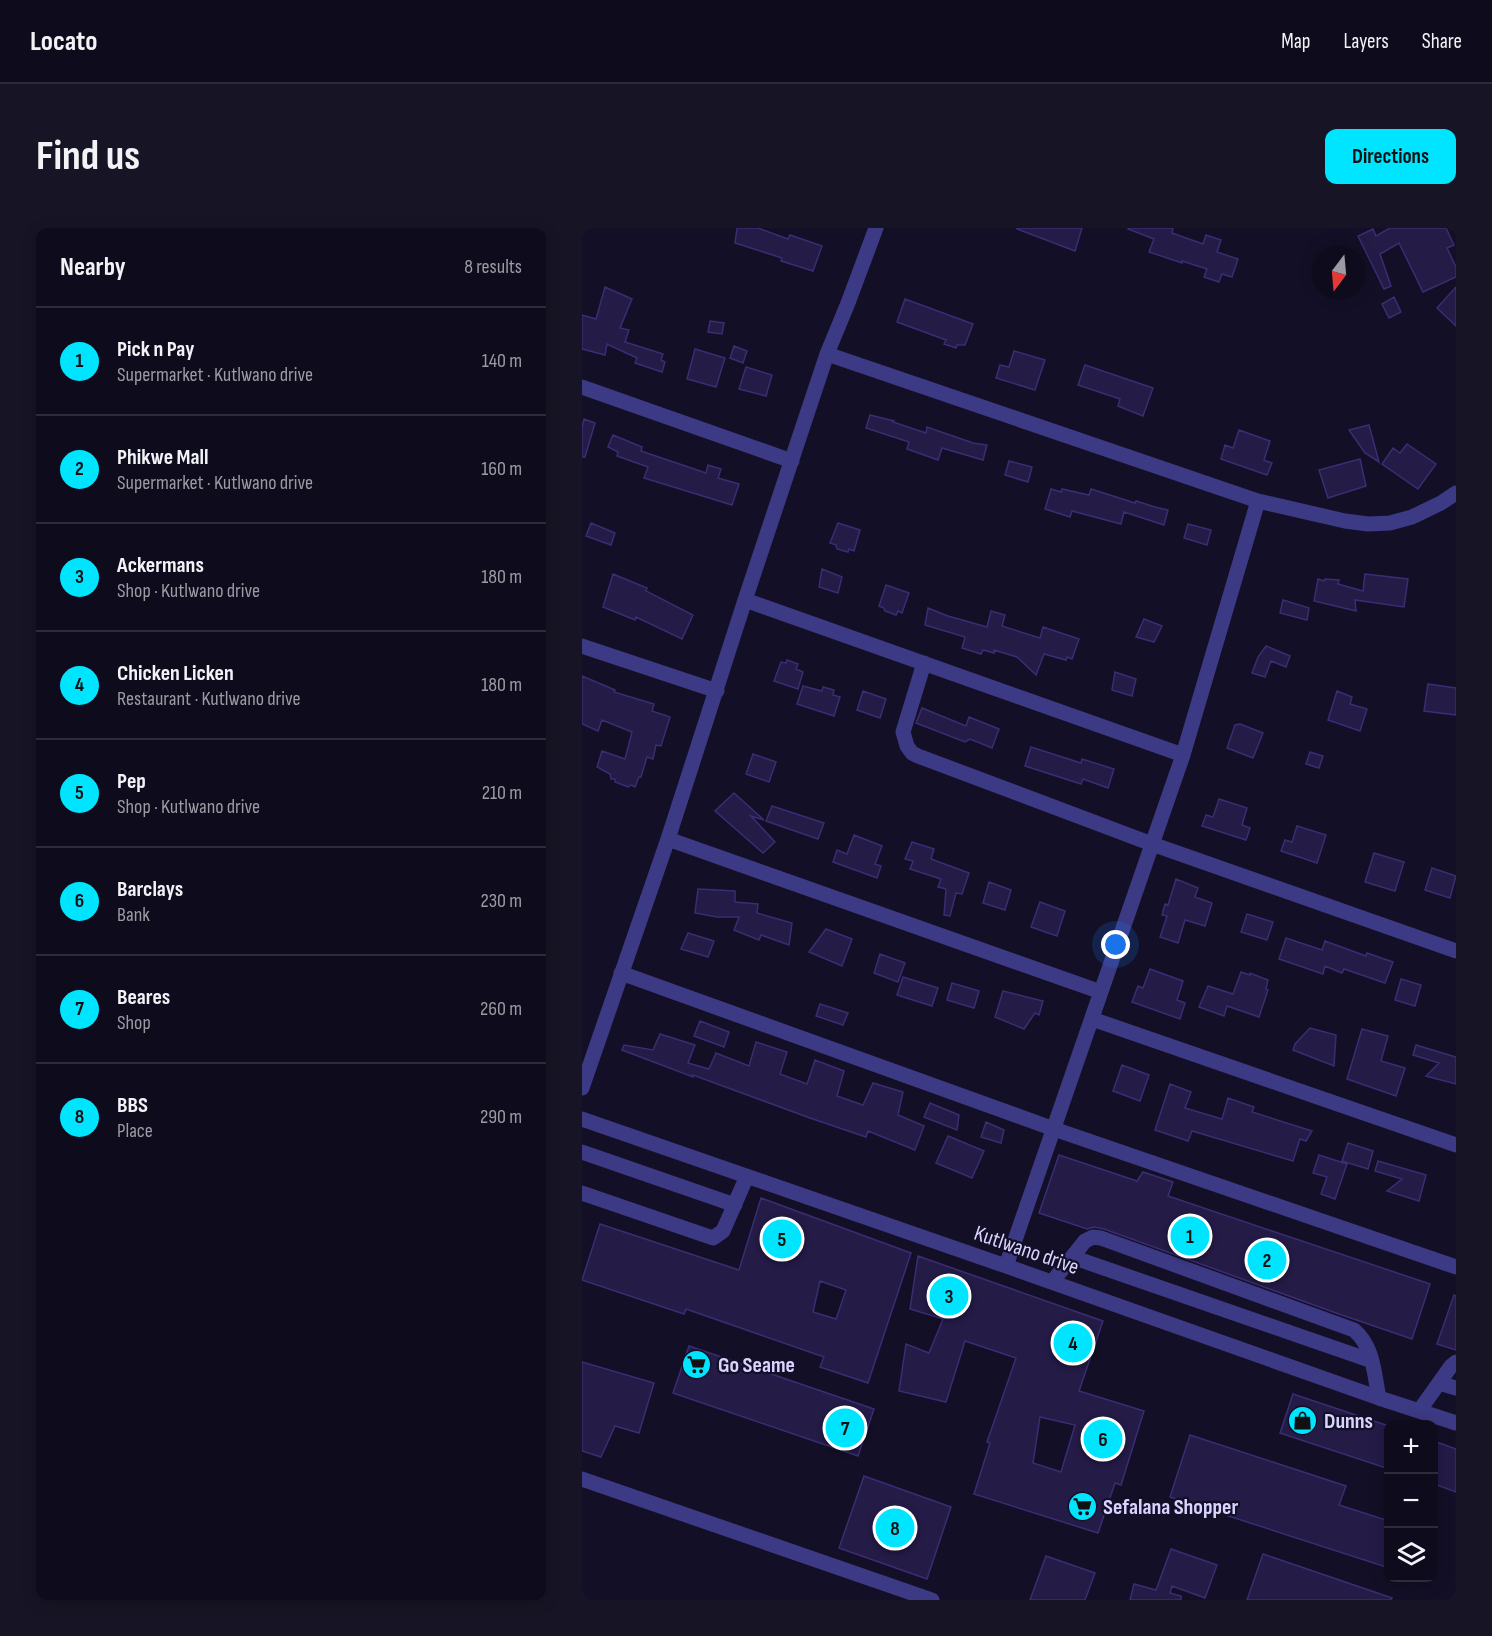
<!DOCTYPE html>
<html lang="en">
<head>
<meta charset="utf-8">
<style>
	:root { --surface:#0e0b1c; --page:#171425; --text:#f1f3f6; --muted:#9b9ba3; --line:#2e2b3b; --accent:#00e5ff }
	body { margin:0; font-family:"Sofia Sans Condensed",sans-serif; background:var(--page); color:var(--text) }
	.controls { position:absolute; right:18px; bottom:18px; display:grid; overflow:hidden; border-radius:12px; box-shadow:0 3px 15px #0003 }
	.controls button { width:54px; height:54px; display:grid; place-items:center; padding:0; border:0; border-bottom:2px solid var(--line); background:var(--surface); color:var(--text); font:30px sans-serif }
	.compass { position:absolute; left:730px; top:18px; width:54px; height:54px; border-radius:50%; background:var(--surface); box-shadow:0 3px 15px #0003; rotate:196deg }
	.you { position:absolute; left:534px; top:717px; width:21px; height:21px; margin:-15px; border:4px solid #fff; border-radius:50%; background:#1a73e8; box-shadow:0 0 0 9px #1a73e833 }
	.badge { display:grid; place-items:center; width:39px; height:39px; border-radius:50%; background:var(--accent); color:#111; font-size:20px; font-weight:700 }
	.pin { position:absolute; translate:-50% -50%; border:3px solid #fff; box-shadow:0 2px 6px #0006 }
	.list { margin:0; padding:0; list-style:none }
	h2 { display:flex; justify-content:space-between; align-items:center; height:78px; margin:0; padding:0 24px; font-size:26px }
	h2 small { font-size:20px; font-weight:400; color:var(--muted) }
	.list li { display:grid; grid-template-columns:39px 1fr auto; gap:18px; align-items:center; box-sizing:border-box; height:108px; padding:0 24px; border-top:2px solid var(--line) }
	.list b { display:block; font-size:22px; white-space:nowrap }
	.list p { margin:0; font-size:20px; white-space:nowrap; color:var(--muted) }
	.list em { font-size:20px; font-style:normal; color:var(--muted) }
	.icon { flex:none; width:33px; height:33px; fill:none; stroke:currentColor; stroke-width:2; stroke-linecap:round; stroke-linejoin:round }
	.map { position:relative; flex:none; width:874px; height:1372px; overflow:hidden; border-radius:12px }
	header { display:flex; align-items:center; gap:36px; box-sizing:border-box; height:84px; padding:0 30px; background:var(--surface); border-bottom:2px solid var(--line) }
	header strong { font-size:28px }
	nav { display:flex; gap:33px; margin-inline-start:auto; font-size:21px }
	.intro { display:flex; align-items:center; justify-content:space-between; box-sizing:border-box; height:144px; padding:0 36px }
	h1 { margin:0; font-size:42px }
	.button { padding:15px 27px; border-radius:12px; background:var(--accent); color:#111; font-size:21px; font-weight:700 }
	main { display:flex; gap:36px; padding:0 36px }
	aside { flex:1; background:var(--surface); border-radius:12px; box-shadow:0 3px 15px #0003 }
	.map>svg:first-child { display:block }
	.building { fill:#241b47; stroke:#3b2d73; stroke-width:1.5; fill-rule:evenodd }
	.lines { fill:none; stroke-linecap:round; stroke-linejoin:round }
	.minor { stroke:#3d3a85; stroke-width:15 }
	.labels { text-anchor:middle; stroke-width:4.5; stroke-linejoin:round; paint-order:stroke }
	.street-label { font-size:22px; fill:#d9d4ff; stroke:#130f26 }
	.poi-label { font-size:22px; font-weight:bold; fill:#d9d4ff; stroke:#130f26; text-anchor:start }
</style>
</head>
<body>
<header>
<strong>Locato</strong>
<nav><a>Map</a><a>Layers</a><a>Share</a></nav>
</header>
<div class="intro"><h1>Find us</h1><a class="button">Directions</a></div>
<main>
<aside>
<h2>Nearby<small>8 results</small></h2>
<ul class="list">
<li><span class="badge">1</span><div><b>Pick n Pay</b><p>Supermarket · Kutlwano drive</p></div><em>140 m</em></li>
<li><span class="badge">2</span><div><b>Phikwe Mall</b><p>Supermarket · Kutlwano drive</p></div><em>160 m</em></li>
<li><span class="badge">3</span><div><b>Ackermans</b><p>Shop · Kutlwano drive</p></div><em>180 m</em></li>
<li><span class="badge">4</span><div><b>Chicken Licken</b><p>Restaurant · Kutlwano drive</p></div><em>180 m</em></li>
<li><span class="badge">5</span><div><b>Pep</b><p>Shop · Kutlwano drive</p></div><em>210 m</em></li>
<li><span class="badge">6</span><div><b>Barclays</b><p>Bank</p></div><em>230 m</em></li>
<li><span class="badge">7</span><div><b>Beares</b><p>Shop</p></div><em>260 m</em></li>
<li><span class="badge">8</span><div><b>BBS</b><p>Place</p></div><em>290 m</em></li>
</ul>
</aside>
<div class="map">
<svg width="874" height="1372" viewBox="0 0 874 1372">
	<rect width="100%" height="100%" fill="#130f26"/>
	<!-- building -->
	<path class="building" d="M 155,0 L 176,0 L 206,11 L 208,7 L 240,18 L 231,43 L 199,33 L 200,30 L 153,15 Z
		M 435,0 L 500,0 L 493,23 L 435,1 Z
		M 547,0 L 591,0 L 590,5 L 621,16 L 624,7 L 639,12 L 635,24 L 656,31 L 650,49 L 640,46 L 637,54 L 622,49 L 625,41 L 600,33 L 600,35 L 567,24 L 572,11 L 546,1 Z
		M 808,0 L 864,0 L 872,17 L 865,20 L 874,39 L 874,49 L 841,64 L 817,15 L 798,26 L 809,58 L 802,61 L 776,8 L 791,1 L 794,8 Z
		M 23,59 L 50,71 L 38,100 L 47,102 L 43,114 L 81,126 L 79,132 L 83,134 L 80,144 L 53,135 L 55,130 L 25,116 L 23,127 L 0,121 L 0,87 L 14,91 Z
		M 874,59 L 874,98 L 855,80 Z
		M 812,69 L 819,84 L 807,90 L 800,76 Z
		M 323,71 L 391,96 L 383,117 L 375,117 L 374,120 L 362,116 L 364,112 L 315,94 Z
		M 128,93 L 142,95 L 140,106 L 126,104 Z
		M 152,118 L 165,123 L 161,135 L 148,130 Z
		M 113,121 L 143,130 L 134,159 L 105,151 Z
		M 432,123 L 463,132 L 453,162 L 414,150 L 418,137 L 427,139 Z
		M 503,137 L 571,160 L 561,188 L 536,178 L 538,171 L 496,157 Z
		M 164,139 L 190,147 L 184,168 L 157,161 Z
		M 288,187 L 312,193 L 311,194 L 344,205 L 345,199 L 391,215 L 405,217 L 401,232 L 360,220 L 356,232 L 325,221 L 327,214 L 284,200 Z
		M 2,191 L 13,195 L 3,229 L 0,229 L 0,200 Z
		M 787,197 L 797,234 L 783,225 L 767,202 Z
		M 657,202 L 688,213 L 682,232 L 690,235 L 685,247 L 639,231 L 643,217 L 651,220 Z
		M 31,207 L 60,219 L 59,223 L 124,245 L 126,237 L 139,241 L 136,250 L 157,256 L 150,277 L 62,250 L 66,239 L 35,228 L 36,224 L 26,219 Z
		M 825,216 L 854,236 L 836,261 L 800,236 L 811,220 L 818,225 Z
		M 778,231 L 784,258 L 746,270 L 737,242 Z
		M 427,233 L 450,239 L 446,254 L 423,247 Z
		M 469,261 L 479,264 L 480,261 L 507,267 L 509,261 L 553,275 L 554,273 L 573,279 L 586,282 L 582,297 L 542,284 L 539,296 L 490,283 L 488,289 L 463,281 Z
		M 9,295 L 33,305 L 29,317 L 4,308 Z
		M 256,295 L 278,302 L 272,323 L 267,321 L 266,324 L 255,321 L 254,317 L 248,315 Z
		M 606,296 L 629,302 L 625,317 L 602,310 Z
		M 240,341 L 260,349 L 256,365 L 237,359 Z
		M 31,346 L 65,360 L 64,363 L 111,387 L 100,411 L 54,389 L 53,392 L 21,379 Z
		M 783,346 L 826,351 L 822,379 L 773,372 L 774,383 L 732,373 L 736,351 L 742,353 L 743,351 L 757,352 L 756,356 L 781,363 Z
		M 304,357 L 327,365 L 320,385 L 316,383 L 314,387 L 303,383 L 302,380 L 297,378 Z
		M 701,372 L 727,380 L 725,392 L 698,385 Z
		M 346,380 L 366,388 L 405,399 L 409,383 L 423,387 L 420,398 L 458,410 L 461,399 L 497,411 L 490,431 L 485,429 L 484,432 L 462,426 L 454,447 L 435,429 L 412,422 L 412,425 L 401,422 L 399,426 L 380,420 L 383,409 L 343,397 Z
		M 562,391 L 580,398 L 572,414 L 554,409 Z
		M 684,418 L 708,428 L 704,439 L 689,433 L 683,449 L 670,445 L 676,429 Z
		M 205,432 L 216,436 L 214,441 L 221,444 L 216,461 L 192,453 L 199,434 L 204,435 Z
		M 533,444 L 554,451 L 550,468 L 530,462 Z
		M 0,448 L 33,462 L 32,464 L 72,476 L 70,483 L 88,489 L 79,518 L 74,517 L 71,531 L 65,529 L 59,549 L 57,549 L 53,559 L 49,557 L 46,559 L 33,554 L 33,551 L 29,551 L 28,546 L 15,539 L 20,523 L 43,531 L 50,504 L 20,492 L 16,503 L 0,496 Z
		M 846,456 L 874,460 L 874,487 L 842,483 Z
		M 221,458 L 240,463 L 241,459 L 252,462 L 251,467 L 258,469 L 252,488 L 215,476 Z
		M 281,463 L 304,471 L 298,490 L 275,482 Z
		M 755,463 L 770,469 L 768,476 L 785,481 L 778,503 L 746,492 Z
		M 340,480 L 384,498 L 387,489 L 417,501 L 410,520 L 388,511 L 383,514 L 334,495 Z
		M 658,496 L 681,505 L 671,530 L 645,520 L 653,497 Z
		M 449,519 L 499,535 L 500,531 L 532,541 L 526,560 L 501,551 L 499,556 L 443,538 Z
		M 728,524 L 741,528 L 737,540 L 724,536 Z
		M 171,526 L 194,534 L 187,554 L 164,546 Z
		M 152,565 L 182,592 L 169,588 L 193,614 L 181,625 L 133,583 Z
		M 637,571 L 665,580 L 660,597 L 668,600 L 664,612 L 620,598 L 624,587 L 631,589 Z
		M 190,578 L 242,595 L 236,611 L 184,593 Z
		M 715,598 L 744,607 L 735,635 L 699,623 L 703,612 L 710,614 Z
		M 272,607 L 300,618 L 293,636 L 299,638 L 295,650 L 251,634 L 255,622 L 265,626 Z
		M 330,614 L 352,621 L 349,631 L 387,645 L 380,666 L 374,665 L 368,688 L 362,687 L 364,661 L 356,659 L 359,651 L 328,641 L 331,633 L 323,631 Z
		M 792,625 L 822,634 L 813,663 L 783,654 Z
		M 850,640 L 874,648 L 868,670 L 843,662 Z
		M 594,651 L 616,660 L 613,669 L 630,675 L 623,698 L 603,692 L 596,715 L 578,709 L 585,688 L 580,687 L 583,676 L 586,677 Z
		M 407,654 L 429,662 L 423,682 L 401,675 Z
		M 116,661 L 153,663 L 153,674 L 176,676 L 175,685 L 210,695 L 207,717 L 179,707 L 177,712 L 152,702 L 157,689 L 135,689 L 113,685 Z
		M 458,674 L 483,683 L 475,708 L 449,699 Z
		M 665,686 L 691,694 L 685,712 L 659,704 Z
		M 244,701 L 270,711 L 260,738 L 227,724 Z
		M 106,705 L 132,713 L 126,729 L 99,721 Z
		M 704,710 L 740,722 L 743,713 L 784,728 L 785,725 L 811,734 L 803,755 L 762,741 L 760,745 L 743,738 L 741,746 L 697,731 Z
		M 298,726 L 323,735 L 316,754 L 292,745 Z
		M 568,741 L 601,753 L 595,772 L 603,775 L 598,791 L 550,774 L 556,758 L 561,760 Z
		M 659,744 L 668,747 L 668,745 L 686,752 L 684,761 L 686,762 L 677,789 L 645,778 L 642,788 L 617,779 L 626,758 L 651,766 Z
		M 321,749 L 356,760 L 350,778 L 315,767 Z
		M 819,751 L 839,757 L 833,778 L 813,772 Z
		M 370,755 L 397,763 L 392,780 L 365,772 Z
		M 421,763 L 461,773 L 457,787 L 453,785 L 442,801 L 413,789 Z
		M 238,776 L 266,785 L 261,797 L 234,788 Z
		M 118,793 L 147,804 L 142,819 L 112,808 Z
		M 728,800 L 754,807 L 752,838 L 711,822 L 713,816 Z
		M 780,801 L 806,808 L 799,833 L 823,840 L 814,868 L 765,851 Z
		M 78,806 L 113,817 L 106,835 L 127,841 L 134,825 L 167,838 L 174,814 L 205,824 L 198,846 L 225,856 L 233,832 L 262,843 L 255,868 L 281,877 L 291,855 L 321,864 L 316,887 L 342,898 L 333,922 L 286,903 L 284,909 L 228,890 L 111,847 L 111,849 L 40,822 L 42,817 L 71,822 Z
		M 834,817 L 874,829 L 874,856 L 844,848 L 857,835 L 831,827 Z
		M 540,837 L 567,847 L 558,873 L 531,863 Z
		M 588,856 L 609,864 L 603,880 L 640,891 L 646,870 L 672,879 L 670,884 L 730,903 L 724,913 L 718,911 L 711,933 L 610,903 L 606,913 L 573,902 Z
		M 348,875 L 377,887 L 375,902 L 342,889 Z
		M 404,894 L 422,902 L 419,915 L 399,909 Z
		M 366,908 L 402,923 L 390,950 L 354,935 Z
		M 766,915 L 791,923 L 786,941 L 760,933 Z
		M 477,927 L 555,953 L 561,944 L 591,954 L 586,968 L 848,1056 L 830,1111 L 754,1085 L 522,1001 L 512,999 L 505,1001 L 457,985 Z
		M 737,927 L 765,936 L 753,971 L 739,966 L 745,949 L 731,945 Z
		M 796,933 L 844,947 L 837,973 L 805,963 L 820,951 L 793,943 Z
		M 179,970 L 329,1025 L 286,1155 L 238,1139 L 242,1129 L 104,1081 L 102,1086 L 0,1052 L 18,996 L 157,1042 ZM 238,1053 L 264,1062 L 254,1091 L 231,1084 Z
		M 336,1028 L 521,1093 L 497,1163 L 562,1183 L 539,1257 L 533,1255 L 516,1305 L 392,1266 L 408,1215 L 405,1214 L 434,1130 L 383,1113 L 364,1174 L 317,1163 L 324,1116 L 347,1125 L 361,1091 L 328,1081 ZM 458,1189 L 493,1197 L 479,1244 L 451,1235 Z
		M 872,1067 L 874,1068 L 874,1122 L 855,1116 Z
		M 107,1118 L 292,1181 L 276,1228 L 91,1165 Z
		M 0,1134 L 72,1155 L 57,1205 L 33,1198 L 19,1229 L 0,1223 Z
		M 711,1166 L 807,1198 L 807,1241 L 698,1205 Z
		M 608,1207 L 764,1258 L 757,1277 L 807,1293 L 807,1340 L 588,1269 Z
		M 852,1213 L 874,1221 L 874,1264 L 852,1256 Z
		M 282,1248 L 369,1279 L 345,1351 L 257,1320 Z
		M 589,1321 L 635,1337 L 623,1370 L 590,1358 L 588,1365 L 599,1368 L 599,1372 L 548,1372 L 552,1356 L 574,1362 Z
		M 681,1326 L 810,1370 L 809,1372 L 665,1372 Z
		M 464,1328 L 513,1345 L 503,1372 L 448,1372 Z"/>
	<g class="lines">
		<!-- minor -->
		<path class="minor" d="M 245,126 L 676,273 L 763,293 L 786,296 L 808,295 L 830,289 L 859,275 L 874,265
			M 0,159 L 210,233
			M 163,372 L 601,527
			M 0,418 L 135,463
			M 342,435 L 321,504 L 325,518 L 330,525 L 336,528 L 570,616 L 874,723
			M 86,611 L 519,764
			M 39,745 L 472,901 L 874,1039
			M 510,791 L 874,917
			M 0,860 L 86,611 L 163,372 L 245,126 L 266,75 L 294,0
			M 0,891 L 424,1038 L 797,1170 L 874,1195
			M 0,924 L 153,977
			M 0,965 L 131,1010 L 141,1003 L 165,948
			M 490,1029 L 790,1133
			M 424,1038 L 601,527 L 676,273
			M 470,1054 L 503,1013 L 511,1009 L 519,1010 L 772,1102 C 792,1119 792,1146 797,1170
			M 857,1155 L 874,1160
			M 837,1183 L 869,1138 L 874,1134
			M 0,1251 L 350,1372"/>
	</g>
	<!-- icons -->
	<defs>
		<symbol id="supermarket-disc" viewBox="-11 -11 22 22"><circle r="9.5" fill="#00e5ff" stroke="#130f26"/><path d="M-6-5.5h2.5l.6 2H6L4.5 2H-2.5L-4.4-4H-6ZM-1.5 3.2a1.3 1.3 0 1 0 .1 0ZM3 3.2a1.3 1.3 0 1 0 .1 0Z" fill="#111"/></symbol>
		<symbol id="shop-disc" viewBox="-11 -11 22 22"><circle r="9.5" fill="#00e5ff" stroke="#130f26"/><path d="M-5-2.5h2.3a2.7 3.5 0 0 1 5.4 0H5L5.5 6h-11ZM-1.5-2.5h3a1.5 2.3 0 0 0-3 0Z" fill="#111"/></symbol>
	</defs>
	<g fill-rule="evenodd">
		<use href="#supermarket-disc" x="98" y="1120" width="33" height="33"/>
		<use href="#shop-disc" x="704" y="1176" width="33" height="33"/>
		<use href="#supermarket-disc" x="484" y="1262" width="33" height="33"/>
	</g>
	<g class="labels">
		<!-- street labels -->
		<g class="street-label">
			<text transform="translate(445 1021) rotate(19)" y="8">Kutlwano drive</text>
		</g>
		<!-- poi labels -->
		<g class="poi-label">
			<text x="136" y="1144">Go Seame</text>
			<text x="742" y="1200">Dunns</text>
			<text x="521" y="1286">Sefalana Shopper</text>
		</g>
	</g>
</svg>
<div class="controls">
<button>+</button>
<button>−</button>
<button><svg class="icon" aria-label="layers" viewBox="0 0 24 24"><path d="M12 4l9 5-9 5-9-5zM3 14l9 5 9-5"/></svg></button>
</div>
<svg class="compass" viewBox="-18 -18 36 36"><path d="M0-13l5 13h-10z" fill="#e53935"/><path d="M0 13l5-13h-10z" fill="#9b9ba3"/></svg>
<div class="you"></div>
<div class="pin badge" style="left:608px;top:1008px">1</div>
<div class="pin badge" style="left:685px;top:1032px">2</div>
<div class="pin badge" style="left:367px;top:1068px">3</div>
<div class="pin badge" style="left:491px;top:1115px">4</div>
<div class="pin badge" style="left:200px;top:1011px">5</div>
<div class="pin badge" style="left:521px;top:1211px">6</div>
<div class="pin badge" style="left:263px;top:1200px">7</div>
<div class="pin badge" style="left:313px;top:1300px">8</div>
</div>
</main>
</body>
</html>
